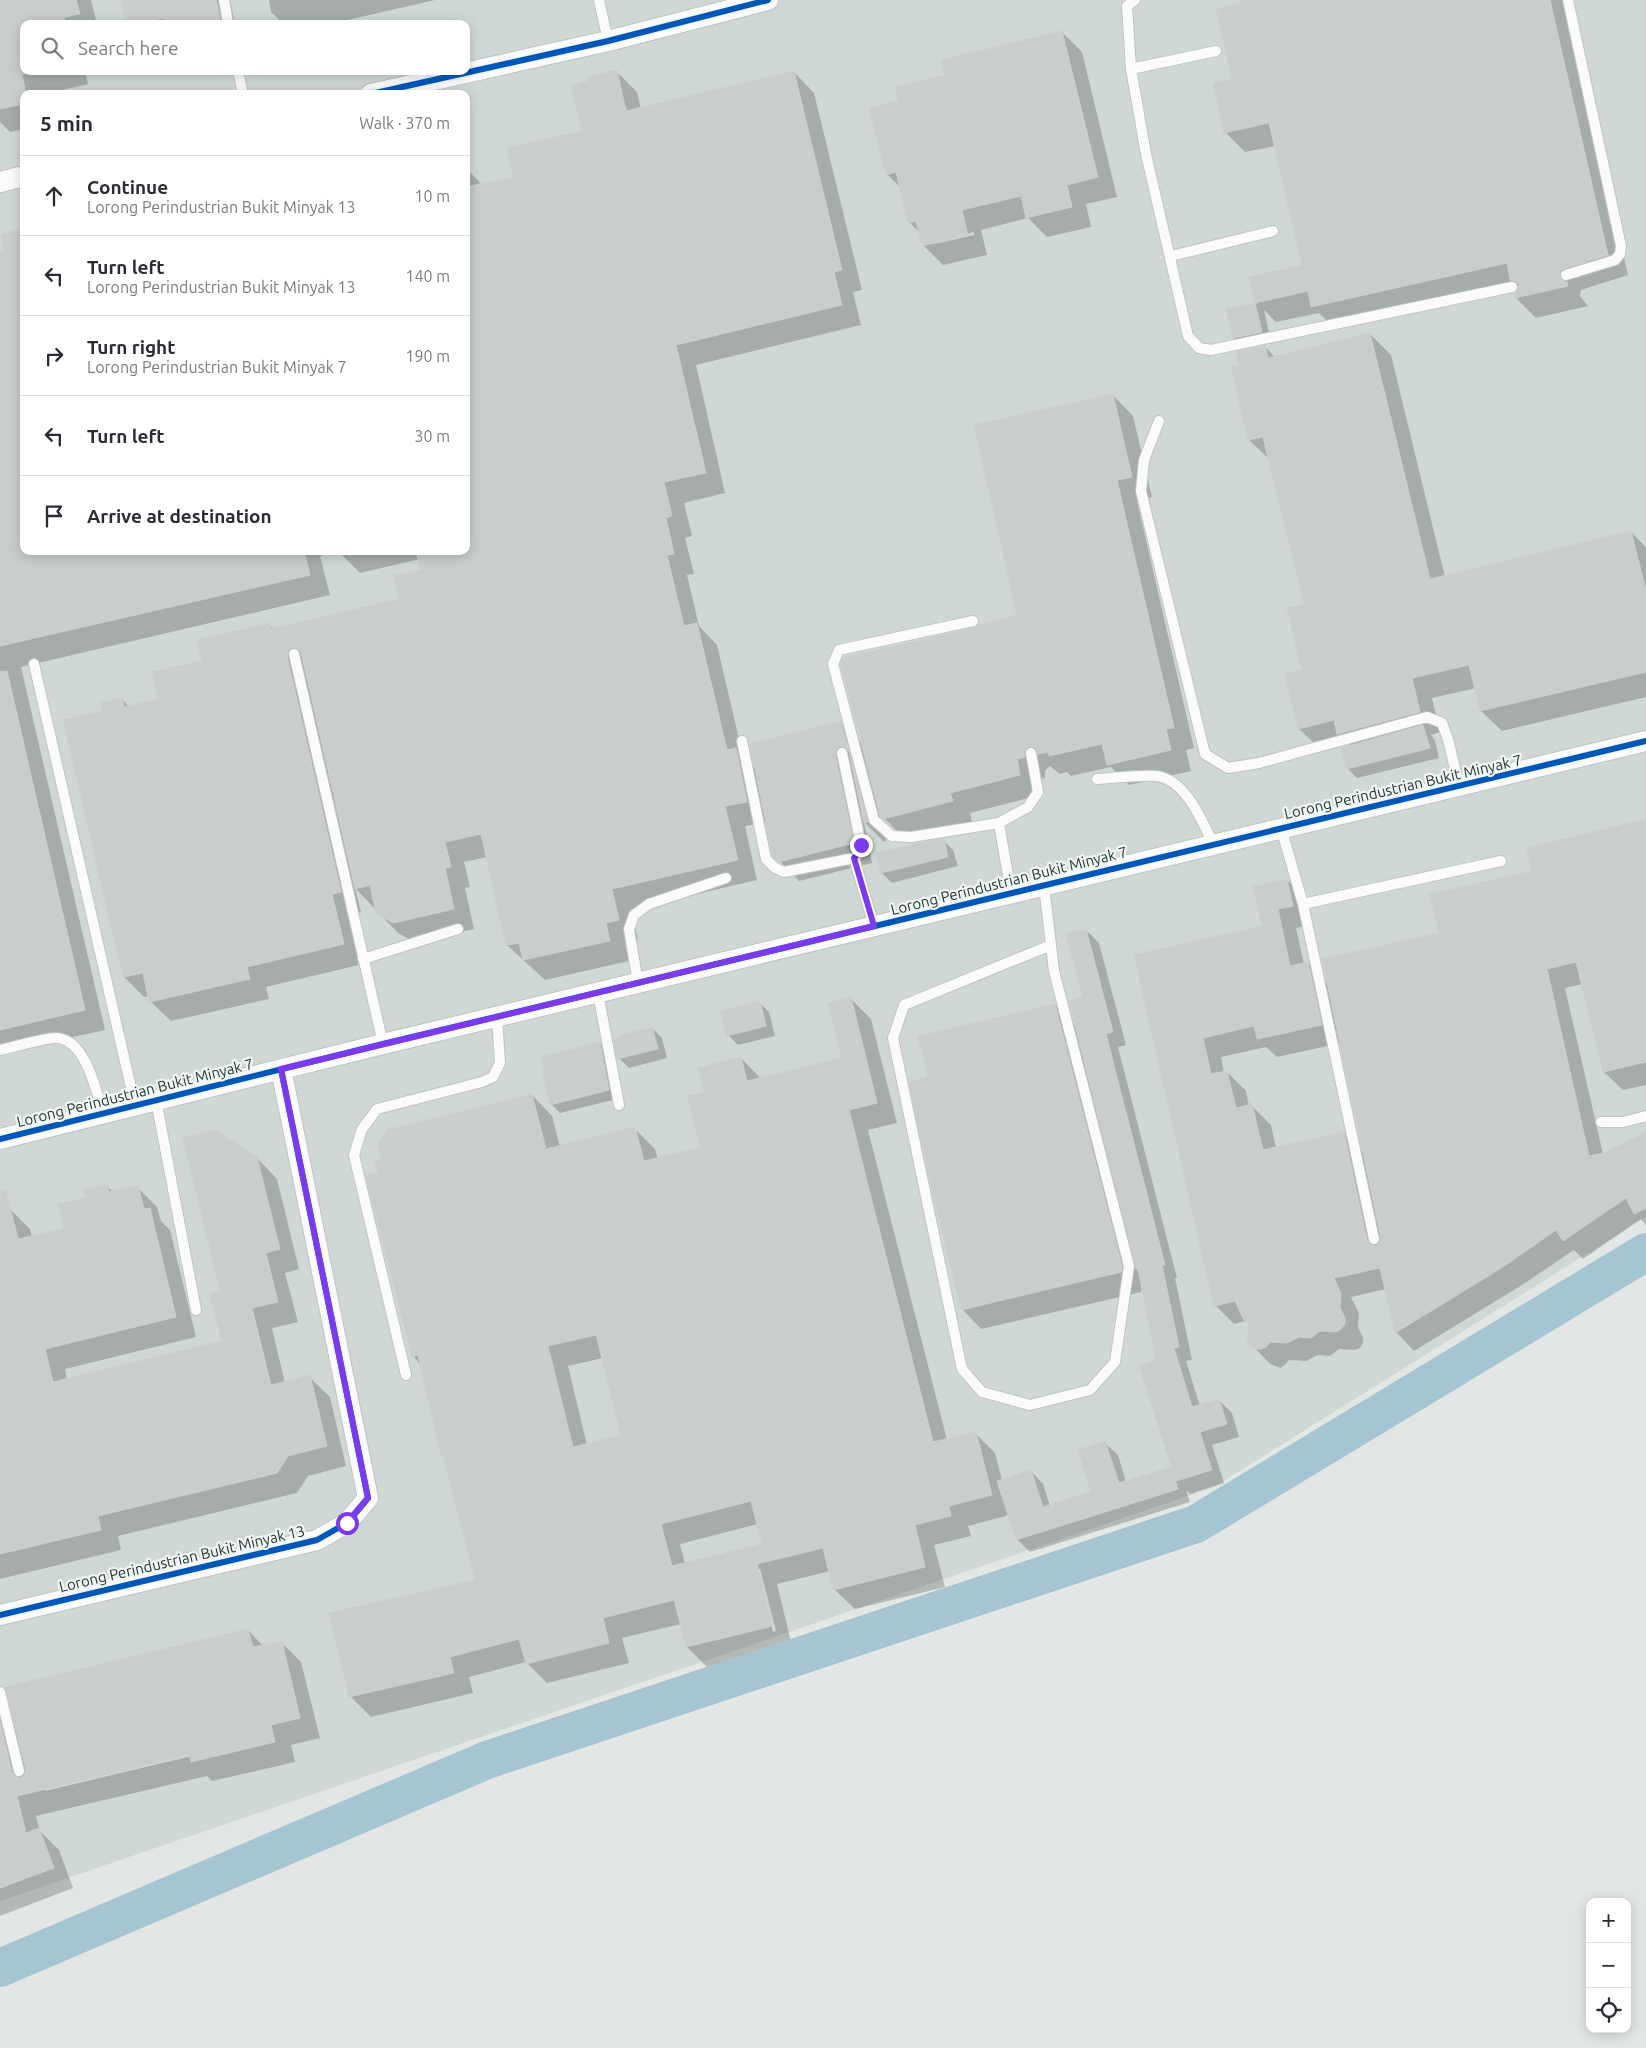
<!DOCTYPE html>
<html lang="en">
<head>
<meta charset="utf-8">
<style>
	:root { --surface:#fff; --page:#f7f7f7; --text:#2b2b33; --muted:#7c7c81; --line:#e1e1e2 }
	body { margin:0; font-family:Ubuntu,sans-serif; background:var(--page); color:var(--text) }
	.controls { position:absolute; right:15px; bottom:15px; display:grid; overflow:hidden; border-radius:10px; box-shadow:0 2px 12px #0003 }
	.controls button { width:45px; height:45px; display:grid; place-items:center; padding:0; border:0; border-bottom:1px solid var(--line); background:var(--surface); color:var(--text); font:25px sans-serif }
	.stop { position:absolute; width:15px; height:15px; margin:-11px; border:4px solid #7c3aed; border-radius:50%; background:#fff }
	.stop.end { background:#7c3aed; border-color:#fff; box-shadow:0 1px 5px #0008 }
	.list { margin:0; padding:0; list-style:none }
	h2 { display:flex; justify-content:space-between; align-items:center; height:65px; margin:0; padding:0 20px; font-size:21px }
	h2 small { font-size:16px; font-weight:400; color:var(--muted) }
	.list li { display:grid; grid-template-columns:32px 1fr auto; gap:15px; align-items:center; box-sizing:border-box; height:80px; padding:0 20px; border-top:1px solid var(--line) }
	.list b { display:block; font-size:19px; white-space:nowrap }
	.list p { margin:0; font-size:16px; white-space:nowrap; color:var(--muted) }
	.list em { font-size:16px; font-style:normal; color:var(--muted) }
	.icon { flex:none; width:28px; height:28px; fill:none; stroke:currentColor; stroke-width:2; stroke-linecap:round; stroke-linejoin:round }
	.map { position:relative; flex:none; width:1646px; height:2048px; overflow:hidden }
	.search { position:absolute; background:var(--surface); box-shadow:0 2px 12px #0003; left:20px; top:20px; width:450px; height:55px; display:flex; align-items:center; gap:12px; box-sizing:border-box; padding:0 18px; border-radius:10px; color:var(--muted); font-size:19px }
	.panel { position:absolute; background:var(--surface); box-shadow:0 2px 12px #0003; left:20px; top:90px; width:450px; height:465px; border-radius:10px }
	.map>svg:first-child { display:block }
	.built { fill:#d0d8d5; fill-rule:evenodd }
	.shadow { fill:#0003; fill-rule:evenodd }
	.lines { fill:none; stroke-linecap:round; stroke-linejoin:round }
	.river { stroke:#a6c5d2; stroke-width:38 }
	.building { fill:#c9cecd; stroke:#cbd0ce; fill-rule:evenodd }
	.service-casing { stroke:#bfc4c2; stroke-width:12 }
	.minor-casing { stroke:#bfc4c2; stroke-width:22 }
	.service { stroke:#fbfbfb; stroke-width:10 }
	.minor { stroke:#fbfbfb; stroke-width:20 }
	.cycleway-casing { stroke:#f0f6f4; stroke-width:9 }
	.cycleway { stroke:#0057b8; stroke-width:6 }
	.route { stroke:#7c3aed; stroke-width:6 }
	.labels { text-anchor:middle; stroke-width:4.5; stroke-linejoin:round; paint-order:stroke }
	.street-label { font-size:15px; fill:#223835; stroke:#f0f6f4 }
</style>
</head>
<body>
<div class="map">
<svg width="1646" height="2048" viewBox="0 0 1646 2048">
	<rect width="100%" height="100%" fill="#e2e7e5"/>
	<!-- built -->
	<path class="built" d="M 0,0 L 1646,0 L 1646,1217 L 1214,1487 L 0,1901 ZM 24,24 L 466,24 L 466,71 L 24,71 ZM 24,94 L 466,94 L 466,551 L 24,551 Z"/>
	<!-- shadow -->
	<path class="shadow" d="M 0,0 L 91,0 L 97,24 L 24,24 L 24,71 L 85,71 L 88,84 L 45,94 L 24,94 L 24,129 L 10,132 L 0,122 Z
		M 122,0 L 230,0 L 235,24 L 127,24 Z
		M 269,0 L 435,0 L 330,24 L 284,24 L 271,12 Z
		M 1243,0 L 1565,0 L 1628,275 L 1581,290 L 1580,296 L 1588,306 L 1536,318 L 1516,298 L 1520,288 L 1517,285 L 1332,326 L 1319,313 L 1276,322 L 1264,310 L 1271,342 L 1244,348 L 1234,338 L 1228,310 L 1257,304 L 1251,278 L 1303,266 L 1276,146 L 1245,152 L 1225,132 L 1244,4 Z
		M 1062,32 L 1082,52 L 1117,197 L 1086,204 L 1091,227 L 1047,237 L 1028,218 L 981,230 L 987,255 L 943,265 L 923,245 L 920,233 L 909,222 L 901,188 L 887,174 L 899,102 L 947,76 ZM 974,232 L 974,235 L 935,244 L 935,242 Z
		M 617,72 L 637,92 L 641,109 L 794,72 L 814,93 L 862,290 L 853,292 L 861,325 L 696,365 L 725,493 L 684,503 L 692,536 L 685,538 L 694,574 L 687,575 L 699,626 L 717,645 L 743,756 L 756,769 L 841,723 L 863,745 L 975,629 L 1019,616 L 1113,395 L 1133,416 L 1152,497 L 1137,501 L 1194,748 L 1186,750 L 1191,771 L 1129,785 L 1111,767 L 1071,776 L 1067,772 L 1060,774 L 1050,766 L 1045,771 L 1045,778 L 1036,780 L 1040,795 L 970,813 L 972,822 L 904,838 L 879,813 L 886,841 L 884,842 L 864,822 L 872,863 L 799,881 L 774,855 L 767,822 L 745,826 L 757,880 L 631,909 L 638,940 L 625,943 L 629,961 L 545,980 L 507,945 L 487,857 L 464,862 L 470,887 L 465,888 L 474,929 L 414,942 L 398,933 L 355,888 L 361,912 L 352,914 L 363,964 L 266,987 L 269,999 L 171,1021 L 150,1001 L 149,996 L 144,997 L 124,977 L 104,712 L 122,699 L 129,707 L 160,700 L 204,662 L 269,624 L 274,629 L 400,600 L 422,571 L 420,559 L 360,573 L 339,552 L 320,556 L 330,595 L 21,667 L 105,1030 L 0,1053 L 0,252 L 6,251 L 24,230 L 24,551 L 466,551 L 466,169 L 479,181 L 480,186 L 515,178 L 583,132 ZM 846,744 L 848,744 L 851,755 L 848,751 Z
		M 1370,334 L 1391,355 L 1445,577 L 1631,532 L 1646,547 L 1646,697 L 1502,731 L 1481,711 L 1476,688 L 1432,698 L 1440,732 L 1431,735 L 1435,740 L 1439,758 L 1357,778 L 1347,768 L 1351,746 L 1347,742 L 1320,749 L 1299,729 L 1305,605 L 1270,460 L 1249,440 L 1240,366 L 1265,347 L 1275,357 Z
		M 1646,820 L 1646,1085 L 1623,1090 L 1604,1072 L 1583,984 L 1565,988 L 1603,1154 L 1646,1133 L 1646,1225 L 1641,1219 L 1583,1259 L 1574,1250 L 1522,1285 L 1414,1351 L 1396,1332 L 1386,1289 L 1351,1297 L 1359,1313 L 1358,1327 L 1363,1338 L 1363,1343 L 1360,1348 L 1355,1350 L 1339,1349 L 1330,1356 L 1318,1355 L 1306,1361 L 1289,1360 L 1285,1365 L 1280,1368 L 1270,1364 L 1251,1344 L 1250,1325 L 1246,1321 L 1234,1324 L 1215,1305 L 1136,956 L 1264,927 L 1287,880 L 1305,899 L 1312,925 L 1296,928 L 1304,964 L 1308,963 L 1328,983 L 1441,934 L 1534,872 ZM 1341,1043 L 1364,1153 L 1344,1133 L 1276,1148 L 1271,1125 L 1252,1106 L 1249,1106 L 1246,1091 L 1227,1072 L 1224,1073 L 1221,1057 L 1266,1047 L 1277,1057 Z
		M 943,840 L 953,850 L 958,866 L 892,883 L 882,873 Z
		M 1086,930 L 1099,943 L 1126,1045 L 1118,1047 L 1177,1278 L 1175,1278 L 1192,1360 L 1186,1361 L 1200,1406 L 1219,1400 L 1232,1413 L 1239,1437 L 1212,1445 L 1224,1483 L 1190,1494 L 1186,1490 L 1190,1502 L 1030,1552 L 1017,1539 L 1010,1515 L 968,1526 L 971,1536 L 934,1545 L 945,1587 L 855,1609 L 834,1589 L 830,1571 L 777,1584 L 792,1646 L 707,1667 L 687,1647 L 681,1624 L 622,1638 L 629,1663 L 547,1683 L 526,1662 L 469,1677 L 473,1693 L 371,1717 L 350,1696 L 476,1581 L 445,1458 L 442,1455 L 421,1365 L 413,1356 L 380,1174 L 532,1095 L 552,1116 L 560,1147 L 635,1129 L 655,1149 L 658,1159 L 701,1148 L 705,1093 L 741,1058 L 761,1079 L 843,1058 L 850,998 L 871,1019 L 897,1123 L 868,1130 L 947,1440 L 975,1433 L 995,1453 L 1002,1480 L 1031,1471 L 1043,1484 L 1050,1506 L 1093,1492 L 1105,1443 L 1118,1455 L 1126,1482 L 1171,1468 L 1174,1471 L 1158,1360 L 1142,1284 L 1141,1292 L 981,1329 L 962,1309 L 929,1078 L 1055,1005 L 1076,1027 L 1084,998 ZM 603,1358 L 623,1436 L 587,1445 L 568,1366 ZM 758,1524 L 764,1545 L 685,1564 L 680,1544 ZM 757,1569 L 760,1569 L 776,1631 L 773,1632 Z
		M 759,1002 L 769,1012 L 775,1036 L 738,1045 L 728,1035 Z
		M 652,1028 L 662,1038 L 667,1058 L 629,1068 L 619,1058 L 623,1038 Z
		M 600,1044 L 609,1053 L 617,1099 L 560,1113 L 551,1104 Z
		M 257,1158 L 277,1179 L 299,1269 L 285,1273 L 298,1322 L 272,1328 L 285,1383 L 309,1377 L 330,1397 L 346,1466 L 308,1476 L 297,1493 L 118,1536 L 121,1550 L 0,1579 L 0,1211 L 10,1209 L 30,1229 L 32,1237 L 66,1229 L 87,1199 L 107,1186 L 113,1192 L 137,1187 L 157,1207 L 161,1221 L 170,1230 L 196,1337 L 65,1369 L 67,1380 L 223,1342 L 221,1292 Z
		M 248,1630 L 263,1646 L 281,1642 L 301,1662 L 320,1738 L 291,1745 L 295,1762 L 212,1781 L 207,1776 L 36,1816 L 40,1831 L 59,1850 L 73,1888 L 0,1916 L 0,1699 L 13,1712 ZM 195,1753 L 196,1755 L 45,1791 L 45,1788 Z"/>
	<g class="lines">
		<!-- river -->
		<path class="river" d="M 0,1968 L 487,1760 L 1196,1524 L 1646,1252"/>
	</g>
	<!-- building -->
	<path class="building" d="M 0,0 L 76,0 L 80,14 L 64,17 L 65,24 L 24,24 L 24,74 L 22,74 L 26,94 L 24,94 L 24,104 L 0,109 Z
		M 121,0 L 216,0 L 221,24 L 165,24 L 163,18 L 138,24 L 126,24 Z
		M 1241,0 L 1550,0 L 1608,255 L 1561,270 L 1560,277 L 1562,280 L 1567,282 L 1568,286 L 1515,298 L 1513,294 L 1518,290 L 1519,285 L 1515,281 L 1510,280 L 1507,263 L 1311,307 L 1308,291 L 1255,303 L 1249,277 L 1302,265 L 1269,123 L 1224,133 L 1213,83 L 1232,79 L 1216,9 L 1242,3 Z
		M 1062,31 L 1098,177 L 1067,185 L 1072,207 L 1026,218 L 1021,196 L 962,210 L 968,235 L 922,246 L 916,221 L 908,223 L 896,172 L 886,175 L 869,108 L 898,101 L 895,87 L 945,75 L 941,60 Z
		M 617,70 L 626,111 L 794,71 L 842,270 L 834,272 L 842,305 L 676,345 L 706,473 L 664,482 L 672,516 L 666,518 L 674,554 L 667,555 L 684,626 L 697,623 L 727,750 L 736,748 L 747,802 L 725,806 L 738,860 L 612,889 L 619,920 L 606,923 L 610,941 L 523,960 L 519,943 L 506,945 L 481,834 L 445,842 L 451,867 L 445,868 L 454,909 L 393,923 L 376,913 L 370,885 L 355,889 L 301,652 L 296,648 L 292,647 L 288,652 L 287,656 L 341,892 L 332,894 L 344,944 L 247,967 L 250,979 L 149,1002 L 143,973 L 123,977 L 63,720 L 102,711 L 100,703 L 122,698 L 124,707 L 158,699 L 152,672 L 202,661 L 197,640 L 270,623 L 271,629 L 399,599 L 393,576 L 421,570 L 416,551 L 466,551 L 466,187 L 513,177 L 507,148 L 582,131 L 571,86 L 588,81 L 588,77 Z
		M 24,229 L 24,551 L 304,551 L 310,575 L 0,646 L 0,251 L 4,250 L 1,234 Z
		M 1255,303 L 1262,332 L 1233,338 L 1226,309 Z
		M 1370,333 L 1430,579 L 1631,531 L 1646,591 L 1646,672 L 1480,711 L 1469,665 L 1412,678 L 1420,712 L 1337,734 L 1334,720 L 1298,729 L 1285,674 L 1302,670 L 1287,608 L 1304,604 L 1263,437 L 1248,440 L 1231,367 L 1239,365 L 1236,352 L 1265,346 L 1268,358 Z
		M 1113,394 L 1132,477 L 1117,480 L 1174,728 L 1166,729 L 1171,750 L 1107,765 L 1102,744 L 1049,756 L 1048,752 L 1038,754 L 1036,748 L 1029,746 L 1025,750 L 1025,757 L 1017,759 L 1020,775 L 950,793 L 953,801 L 883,819 L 880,816 L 841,664 L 843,658 L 974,628 L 979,625 L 1017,615 L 974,425 Z
		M 7,671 L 85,1010 L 0,1030 L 0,672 Z
		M 841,721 L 868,822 L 864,823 L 849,751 L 845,747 L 840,746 L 836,750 L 835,754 L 854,843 L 779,862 L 773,856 L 771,848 L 750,744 Z
		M 1423,725 L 1430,748 L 1346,769 L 1341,748 Z
		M 1646,819 L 1646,1062 L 1603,1072 L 1576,962 L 1547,969 L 1589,1156 L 1607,1152 L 1646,1132 L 1646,1208 L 1634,1214 L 1626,1198 L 1563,1241 L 1556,1230 L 1503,1267 L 1395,1333 L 1380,1268 L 1334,1278 L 1341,1294 L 1340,1307 L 1345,1318 L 1345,1324 L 1341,1329 L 1336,1332 L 1320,1331 L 1311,1338 L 1299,1337 L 1287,1343 L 1270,1342 L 1266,1347 L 1261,1349 L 1255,1349 L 1250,1345 L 1247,1340 L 1249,1324 L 1244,1320 L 1235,1301 L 1214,1306 L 1134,955 L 1262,926 L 1253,887 L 1287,879 L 1293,906 L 1278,909 L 1290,966 L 1308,962 L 1322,1025 L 1257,1039 L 1254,1026 L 1203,1038 L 1211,1074 L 1227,1071 L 1236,1108 L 1252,1104 L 1263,1150 L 1344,1132 L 1367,1240 L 1371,1245 L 1376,1246 L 1380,1242 L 1381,1238 L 1322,959 L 1439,933 L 1430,894 L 1532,871 L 1527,848 Z
		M 944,839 L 948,857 L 881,873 L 876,853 L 919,843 Z
		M 1086,929 L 1113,1032 L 1106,1034 L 1165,1265 L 1162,1265 L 1179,1347 L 1174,1348 L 1192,1407 L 1219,1399 L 1227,1424 L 1200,1432 L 1212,1470 L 1176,1481 L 1139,1365 L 1156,1360 L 1138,1269 L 1136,1269 L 1069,1001 L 1083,997 L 1066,934 Z
		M 851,997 L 877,1103 L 849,1110 L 933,1442 L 976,1432 L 992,1495 L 949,1506 L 951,1516 L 915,1525 L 925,1567 L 833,1590 L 823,1548 L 757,1564 L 773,1626 L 686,1647 L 674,1600 L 603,1618 L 609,1643 L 526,1664 L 519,1639 L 450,1657 L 454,1673 L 349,1697 L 329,1613 L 475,1580 L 443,1455 L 441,1455 L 418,1355 L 412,1357 L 366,1176 L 378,1173 L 375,1161 L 381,1160 L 378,1145 L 387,1130 L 532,1094 L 546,1149 L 635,1127 L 644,1161 L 700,1148 L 687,1096 L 704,1092 L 698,1068 L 741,1057 L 747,1081 L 842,1058 L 828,1003 ZM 596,1335 L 621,1435 L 573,1447 L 548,1346 ZM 751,1501 L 762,1544 L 672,1566 L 661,1524 Z
		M 760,1001 L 766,1026 L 726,1036 L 720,1011 Z
		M 1055,1004 L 1122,1266 L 1121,1272 L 961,1310 L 930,1180 L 909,1082 L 928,1077 L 918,1036 Z
		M 652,1027 L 658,1049 L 617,1059 L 614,1039 L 621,1037 L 621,1035 Z
		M 600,1042 L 609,1090 L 550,1105 L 543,1074 L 545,1073 L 541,1057 Z
		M 215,1130 L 257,1157 L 280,1249 L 266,1253 L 278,1302 L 252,1308 L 271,1385 L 310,1375 L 327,1446 L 288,1456 L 277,1473 L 98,1516 L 101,1530 L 0,1554 L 0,1191 L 6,1191 L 18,1239 L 64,1229 L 58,1204 L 86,1198 L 83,1190 L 107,1184 L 109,1192 L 138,1185 L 144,1209 L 150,1208 L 176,1317 L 45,1349 L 53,1382 L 222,1341 L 210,1294 L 220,1291 L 183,1138 Z
		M 1105,1441 L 1119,1483 L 1171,1467 L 1178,1489 L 1016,1540 L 997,1481 L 1031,1470 L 1043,1507 L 1091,1492 L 1078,1450 Z
		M 248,1629 L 253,1647 L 282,1641 L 300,1718 L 271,1725 L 275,1742 L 191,1762 L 189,1755 L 17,1796 L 26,1833 L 39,1828 L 54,1868 L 0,1888 L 0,1721 L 12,1773 L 17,1777 L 21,1778 L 25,1773 L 26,1770 L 5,1687 Z"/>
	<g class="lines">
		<defs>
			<path id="service" d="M 224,0 L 228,24
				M 599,0 L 608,41
				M 1135,0 L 1127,6 L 1131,69 L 1146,154 L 1188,336 L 1199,348 L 1211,350 L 1512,287
				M 1131,69 L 1216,51
				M 238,71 L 243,94
				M 1171,256 L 1273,231
				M 1566,275 L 1615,260 L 1620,254 L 1621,246 L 1568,0
				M 1159,421 L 1144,460 L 1141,491 L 1205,754 L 1228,768 L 1259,763 L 1427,717 L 1442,723 L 1448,739 L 1459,786
				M 973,621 L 839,650 L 833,664 L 874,820 L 892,836 L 911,837 L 999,823
				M 294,654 L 383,1044
				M 34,664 L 135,1105
				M 742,741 L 766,859 L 775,868 L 784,872 L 854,858 L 874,926
				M 842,753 L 861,845 L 859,853 L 854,858
				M 1097,779 C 1116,778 1137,775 1156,776 C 1186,779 1202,822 1214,845
				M 1281,828 L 1303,904 L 1374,1239
				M 1044,886 L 1051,945
				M 1011,893 L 999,823 L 1028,807 L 1038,792 L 1031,753
				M 1303,904 L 1501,861
				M 1051,945 L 1054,971 L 1129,1266 L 1115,1362 L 1090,1390 L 1030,1405 L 982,1392 L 962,1369 L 893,1038 L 904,1005 Z
				M 363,959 L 458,929
				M 638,983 L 629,929 L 634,915 L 649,904 L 726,878
				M 598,993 L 619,1105
				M 0,1050 C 13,1047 47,1037 57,1038 C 86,1040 96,1091 103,1113
				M 156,1100 L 196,1310
				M 1601,1122 L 1623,1122 L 1646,1116
				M 406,1375 L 354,1155 L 362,1129 L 377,1109 L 482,1082 L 493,1077 L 500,1063 L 497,1017
				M 0,1692 L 19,1771"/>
			<path id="minor" d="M 371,94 L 608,41 L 768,0
				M 0,182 L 24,176
				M 0,1139 L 383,1044 L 1646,741
				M 0,1615 L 317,1540 L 347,1523 L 368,1498 L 281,1069"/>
		</defs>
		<!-- service casing -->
		<use href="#service" class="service-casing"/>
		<!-- minor casing -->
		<use href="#minor" class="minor-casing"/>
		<!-- service -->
		<use href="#service" class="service"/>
		<!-- minor -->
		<use href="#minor" class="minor"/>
		<defs>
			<path id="cycleway" d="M 371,94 L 608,41 L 768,0
				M 0,1139 L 383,1044 L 1646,741
				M 0,1615 L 317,1540 L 347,1523 L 368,1498 L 281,1069"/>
		</defs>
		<!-- cycleway casing -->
		<use href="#cycleway" class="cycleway-casing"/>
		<!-- cycleway -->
		<use href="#cycleway" class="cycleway"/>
	</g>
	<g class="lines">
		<!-- route -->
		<path class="route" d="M 347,1523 L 368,1498 L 281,1069 L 874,926 L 854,858 L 859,853 L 861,845"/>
	</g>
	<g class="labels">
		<!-- street labels -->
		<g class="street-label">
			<text transform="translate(1403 787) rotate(-13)" y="5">Lorong Perindustrian Bukit Minyak 7</text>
			<text transform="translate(1009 881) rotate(-14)" y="5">Lorong Perindustrian Bukit Minyak 7</text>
			<text transform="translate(135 1093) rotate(-14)" y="5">Lorong Perindustrian Bukit Minyak 7</text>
			<text transform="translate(182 1559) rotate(-13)" y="5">Lorong Perindustrian Bukit Minyak 13</text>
		</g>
	</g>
</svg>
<div class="controls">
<button>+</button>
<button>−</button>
<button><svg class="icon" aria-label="locate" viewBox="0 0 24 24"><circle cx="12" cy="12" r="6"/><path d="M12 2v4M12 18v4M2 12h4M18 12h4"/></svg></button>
</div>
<div class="stop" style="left:347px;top:1523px"></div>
<div class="stop end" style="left:861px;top:845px"></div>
<div class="search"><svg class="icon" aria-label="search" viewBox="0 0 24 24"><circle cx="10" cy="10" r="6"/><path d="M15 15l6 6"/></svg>Search here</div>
<section class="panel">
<h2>5 min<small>Walk · 370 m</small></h2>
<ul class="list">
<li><svg class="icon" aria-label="ahead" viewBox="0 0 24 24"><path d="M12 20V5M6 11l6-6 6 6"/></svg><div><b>Continue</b><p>Lorong Perindustrian Bukit Minyak 13</p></div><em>10 m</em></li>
<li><svg class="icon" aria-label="left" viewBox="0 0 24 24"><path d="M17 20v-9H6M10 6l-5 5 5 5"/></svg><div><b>Turn left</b><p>Lorong Perindustrian Bukit Minyak 13</p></div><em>140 m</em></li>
<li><svg class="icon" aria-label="right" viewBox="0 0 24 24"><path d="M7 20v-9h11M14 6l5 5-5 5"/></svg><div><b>Turn right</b><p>Lorong Perindustrian Bukit Minyak 7</p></div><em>190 m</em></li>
<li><svg class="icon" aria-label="left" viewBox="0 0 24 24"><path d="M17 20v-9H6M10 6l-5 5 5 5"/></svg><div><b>Turn left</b></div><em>30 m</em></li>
<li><svg class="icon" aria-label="arrive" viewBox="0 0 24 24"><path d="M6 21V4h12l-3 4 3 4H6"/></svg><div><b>Arrive at destination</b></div></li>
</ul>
</section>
</div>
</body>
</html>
